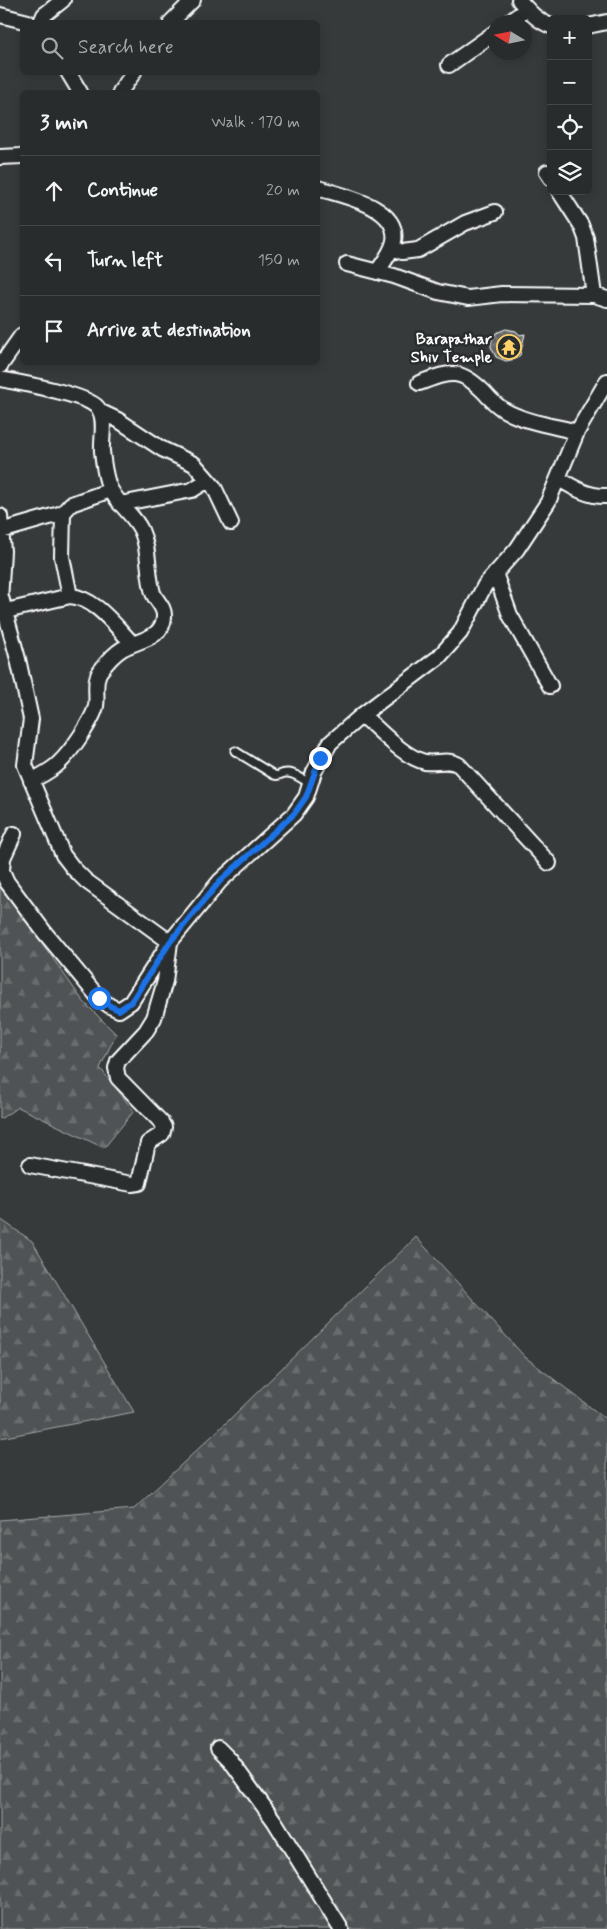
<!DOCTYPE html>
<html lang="en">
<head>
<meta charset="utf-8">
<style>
	:root { --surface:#292c2c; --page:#353838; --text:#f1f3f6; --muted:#a5a7a9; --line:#454848 }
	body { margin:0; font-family:Mynerve,sans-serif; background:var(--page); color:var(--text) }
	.controls { position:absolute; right:15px; top:15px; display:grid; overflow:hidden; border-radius:8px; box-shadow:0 2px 12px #0003 }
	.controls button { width:45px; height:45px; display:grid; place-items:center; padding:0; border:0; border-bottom:1px solid var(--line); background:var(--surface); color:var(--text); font:25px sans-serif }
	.compass { position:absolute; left:487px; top:15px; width:45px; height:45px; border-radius:50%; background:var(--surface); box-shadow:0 2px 12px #0003; rotate:280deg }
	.stop { position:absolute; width:15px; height:15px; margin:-11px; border:4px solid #1a73e8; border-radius:50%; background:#fff }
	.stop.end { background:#1a73e8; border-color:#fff; box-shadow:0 1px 5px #0008 }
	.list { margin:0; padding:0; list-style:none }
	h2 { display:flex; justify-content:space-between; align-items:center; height:65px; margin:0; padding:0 20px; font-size:21px }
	h2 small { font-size:16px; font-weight:400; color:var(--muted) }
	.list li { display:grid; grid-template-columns:32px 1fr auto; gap:15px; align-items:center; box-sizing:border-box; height:70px; padding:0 20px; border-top:1px solid var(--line) }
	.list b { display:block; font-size:19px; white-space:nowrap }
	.list em { font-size:16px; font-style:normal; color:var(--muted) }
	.icon { flex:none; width:28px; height:28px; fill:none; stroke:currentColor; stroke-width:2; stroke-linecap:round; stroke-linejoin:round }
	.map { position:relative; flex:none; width:607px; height:1929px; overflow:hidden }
	.search { position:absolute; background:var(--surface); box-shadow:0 2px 12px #0003; left:20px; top:20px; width:300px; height:55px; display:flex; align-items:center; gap:12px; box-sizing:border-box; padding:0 18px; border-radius:8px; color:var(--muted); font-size:19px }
	.panel { position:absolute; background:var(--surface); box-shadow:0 2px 12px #0003; left:20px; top:90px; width:300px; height:275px; border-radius:8px }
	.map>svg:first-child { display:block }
	.forest { fill:url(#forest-firs); stroke:#a8a9aa }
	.building { fill:url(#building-cross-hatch); stroke:#fff }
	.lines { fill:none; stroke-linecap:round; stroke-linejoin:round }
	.service-casing { stroke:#fff; stroke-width:11 }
	.minor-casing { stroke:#fff; stroke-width:18 }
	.service { stroke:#2a2d2e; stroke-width:7 }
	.minor { stroke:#2a2d2e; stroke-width:14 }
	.route { stroke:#1a73e8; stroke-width:6 }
	.labels { text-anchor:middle; stroke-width:5; stroke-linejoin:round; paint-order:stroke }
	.poi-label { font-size:16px; font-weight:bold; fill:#fff; stroke:#2a2d2e; text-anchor:end }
</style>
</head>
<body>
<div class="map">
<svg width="607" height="1929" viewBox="0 0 607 1929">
	<defs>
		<pattern id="forest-firs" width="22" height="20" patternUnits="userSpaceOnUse" patternTransform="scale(1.25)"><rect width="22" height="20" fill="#505354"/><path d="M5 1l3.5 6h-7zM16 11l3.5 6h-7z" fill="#6a6d6e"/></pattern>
		<pattern id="building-cross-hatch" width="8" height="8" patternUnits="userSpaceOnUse" patternTransform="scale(1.25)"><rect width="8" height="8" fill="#636465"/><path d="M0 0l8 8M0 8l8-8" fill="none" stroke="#7a7b7c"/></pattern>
	</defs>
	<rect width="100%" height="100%" fill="#373a3b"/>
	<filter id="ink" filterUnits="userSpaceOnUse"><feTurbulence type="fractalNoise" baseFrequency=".02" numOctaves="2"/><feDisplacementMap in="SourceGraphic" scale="10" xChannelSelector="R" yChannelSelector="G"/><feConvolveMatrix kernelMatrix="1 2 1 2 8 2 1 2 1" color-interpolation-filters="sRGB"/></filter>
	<g filter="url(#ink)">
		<!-- forest -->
		<path class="forest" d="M 0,884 L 83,1001 L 116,1034 L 100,1068 L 134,1111 L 104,1148 L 18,1107 L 0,1119 Z
			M 0,1219 L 32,1241 L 134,1412 L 0,1438 Z
			M 416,1237 L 525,1357 L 607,1420 L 607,1929 L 0,1929 L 0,1520 L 134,1509 L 229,1420 Z"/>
		<!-- building -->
		<path class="building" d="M 506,329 L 516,331 L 520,335 L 525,334 L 520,355 L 516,359 L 506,361 L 496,357 L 491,347 L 491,342 L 496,333 Z"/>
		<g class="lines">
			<defs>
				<path id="service" d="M 235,751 L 274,775 C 280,777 280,773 286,773 C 294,772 304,780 310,784"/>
				<path id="minor" d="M 519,0 C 528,10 537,21 551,26
					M 0,15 L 28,22
					M 41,22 L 44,15 L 63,0
					M 171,22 L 193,0
					M 509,22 L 527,9
					M 588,26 L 607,22
					M 449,65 L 494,33
					M 68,72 L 80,92
					M 120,92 L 134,72
					M 0,157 L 22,156
					M 547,172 L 551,178
					M 318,188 C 342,196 400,206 394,241 C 392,252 383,263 377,272
					M 559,191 L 581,225 L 586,238 L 594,295
					M 392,248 L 402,252 L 418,250 L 465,223 L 495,212
					M 347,264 L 394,276 L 438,292 L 468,298 L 502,294 L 594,295 L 607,299
					M 0,366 L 22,335
					M 0,379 C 20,383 85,394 97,407 C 107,417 101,438 102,451 C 103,462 105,474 108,484 C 115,503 133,513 141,530 C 150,550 147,573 153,593 C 156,601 165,607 164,617 C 163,639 137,640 122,649 C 114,654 107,662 101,670 C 93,680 98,695 96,706 C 93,720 70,753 59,763 C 51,771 40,776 31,781
					M 419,383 C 450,372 459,367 484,392 C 490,399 496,405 504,410 C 525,422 554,426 577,432
					M 101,412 L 118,420 L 162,449 L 194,464 L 214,487 L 231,523
					M 559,479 C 574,488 589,497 607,496
					M 120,504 L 192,490 L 208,480
					M 0,516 L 3,551 L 0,601
					M 1,531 L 63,513
					M 495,573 L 510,615 L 550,686
					M 70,596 L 62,557 L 63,513 L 71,504 L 111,490
					M 1,597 L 18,659 L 31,719 L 25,765 L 63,855 L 73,868 L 86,881 L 170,942 L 165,981 L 154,1018 L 146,1031 L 118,1061 L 116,1068 L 118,1078 L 161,1122 L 164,1127 L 162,1134 L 148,1143 L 139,1183 L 132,1184 L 30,1165
					M 6,611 L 70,596 C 96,598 115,626 132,643
					M 362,715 C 379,729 403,757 425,762 C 437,764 448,758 459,765 L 549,863
					M 14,834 L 3,858 L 2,871 L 7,882 L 45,933 L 99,998 L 110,1006 L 119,1010 L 131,1002 L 170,942 L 220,881 L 294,814 L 306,797 L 314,772 L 330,743 L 362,715 L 439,657 L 460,633 L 485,585 L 517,549 L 548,502 L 577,432 L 607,381
					M 218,1748 L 230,1760 L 275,1822 L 341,1929"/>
			</defs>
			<!-- service casing -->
			<use href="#service" class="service-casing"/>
			<!-- minor casing -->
			<use href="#minor" class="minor-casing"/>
			<!-- service -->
			<use href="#service" class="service"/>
			<!-- minor -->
			<use href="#minor" class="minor"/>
		</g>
	</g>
	<g class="lines" filter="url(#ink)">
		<!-- route -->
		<path class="route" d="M 99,998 L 110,1006 L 119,1010 L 131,1002 L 170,942 L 220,881 L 294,814 L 306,797 L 320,758"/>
	</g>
	<!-- icons -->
	<defs>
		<symbol id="temple-ring" viewBox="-11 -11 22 22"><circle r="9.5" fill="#2a2d2e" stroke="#ffd166" stroke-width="1.5"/><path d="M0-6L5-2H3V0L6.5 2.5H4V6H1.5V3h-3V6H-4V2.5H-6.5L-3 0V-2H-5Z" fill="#ffd166"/></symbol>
	</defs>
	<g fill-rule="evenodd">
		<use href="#temple-ring" x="495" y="333" width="28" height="28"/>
	</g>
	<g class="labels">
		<!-- poi labels -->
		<g class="poi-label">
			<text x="492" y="344">Barapathar<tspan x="492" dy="18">Shiv Temple</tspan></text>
		</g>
	</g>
</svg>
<div class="controls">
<button>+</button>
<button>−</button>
<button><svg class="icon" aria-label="locate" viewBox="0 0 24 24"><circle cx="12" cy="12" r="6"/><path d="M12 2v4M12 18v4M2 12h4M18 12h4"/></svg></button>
<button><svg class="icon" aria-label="layers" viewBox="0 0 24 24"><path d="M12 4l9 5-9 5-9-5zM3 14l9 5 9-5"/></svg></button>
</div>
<svg class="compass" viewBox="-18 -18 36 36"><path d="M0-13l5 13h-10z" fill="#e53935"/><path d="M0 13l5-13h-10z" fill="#a5a7a9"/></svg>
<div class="stop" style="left:99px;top:998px"></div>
<div class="stop end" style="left:320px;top:758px"></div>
<div class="search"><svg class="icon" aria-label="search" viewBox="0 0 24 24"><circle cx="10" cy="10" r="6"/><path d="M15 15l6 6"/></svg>Search here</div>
<section class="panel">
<h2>3 min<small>Walk · 170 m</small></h2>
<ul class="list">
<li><svg class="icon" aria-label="ahead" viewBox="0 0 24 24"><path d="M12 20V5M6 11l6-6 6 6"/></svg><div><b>Continue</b></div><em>20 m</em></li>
<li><svg class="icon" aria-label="left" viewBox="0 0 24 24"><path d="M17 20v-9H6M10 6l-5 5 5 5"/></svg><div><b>Turn left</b></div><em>150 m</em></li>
<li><svg class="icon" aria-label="arrive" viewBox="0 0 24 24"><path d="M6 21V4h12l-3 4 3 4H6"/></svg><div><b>Arrive at destination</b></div></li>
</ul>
</section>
</div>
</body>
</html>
